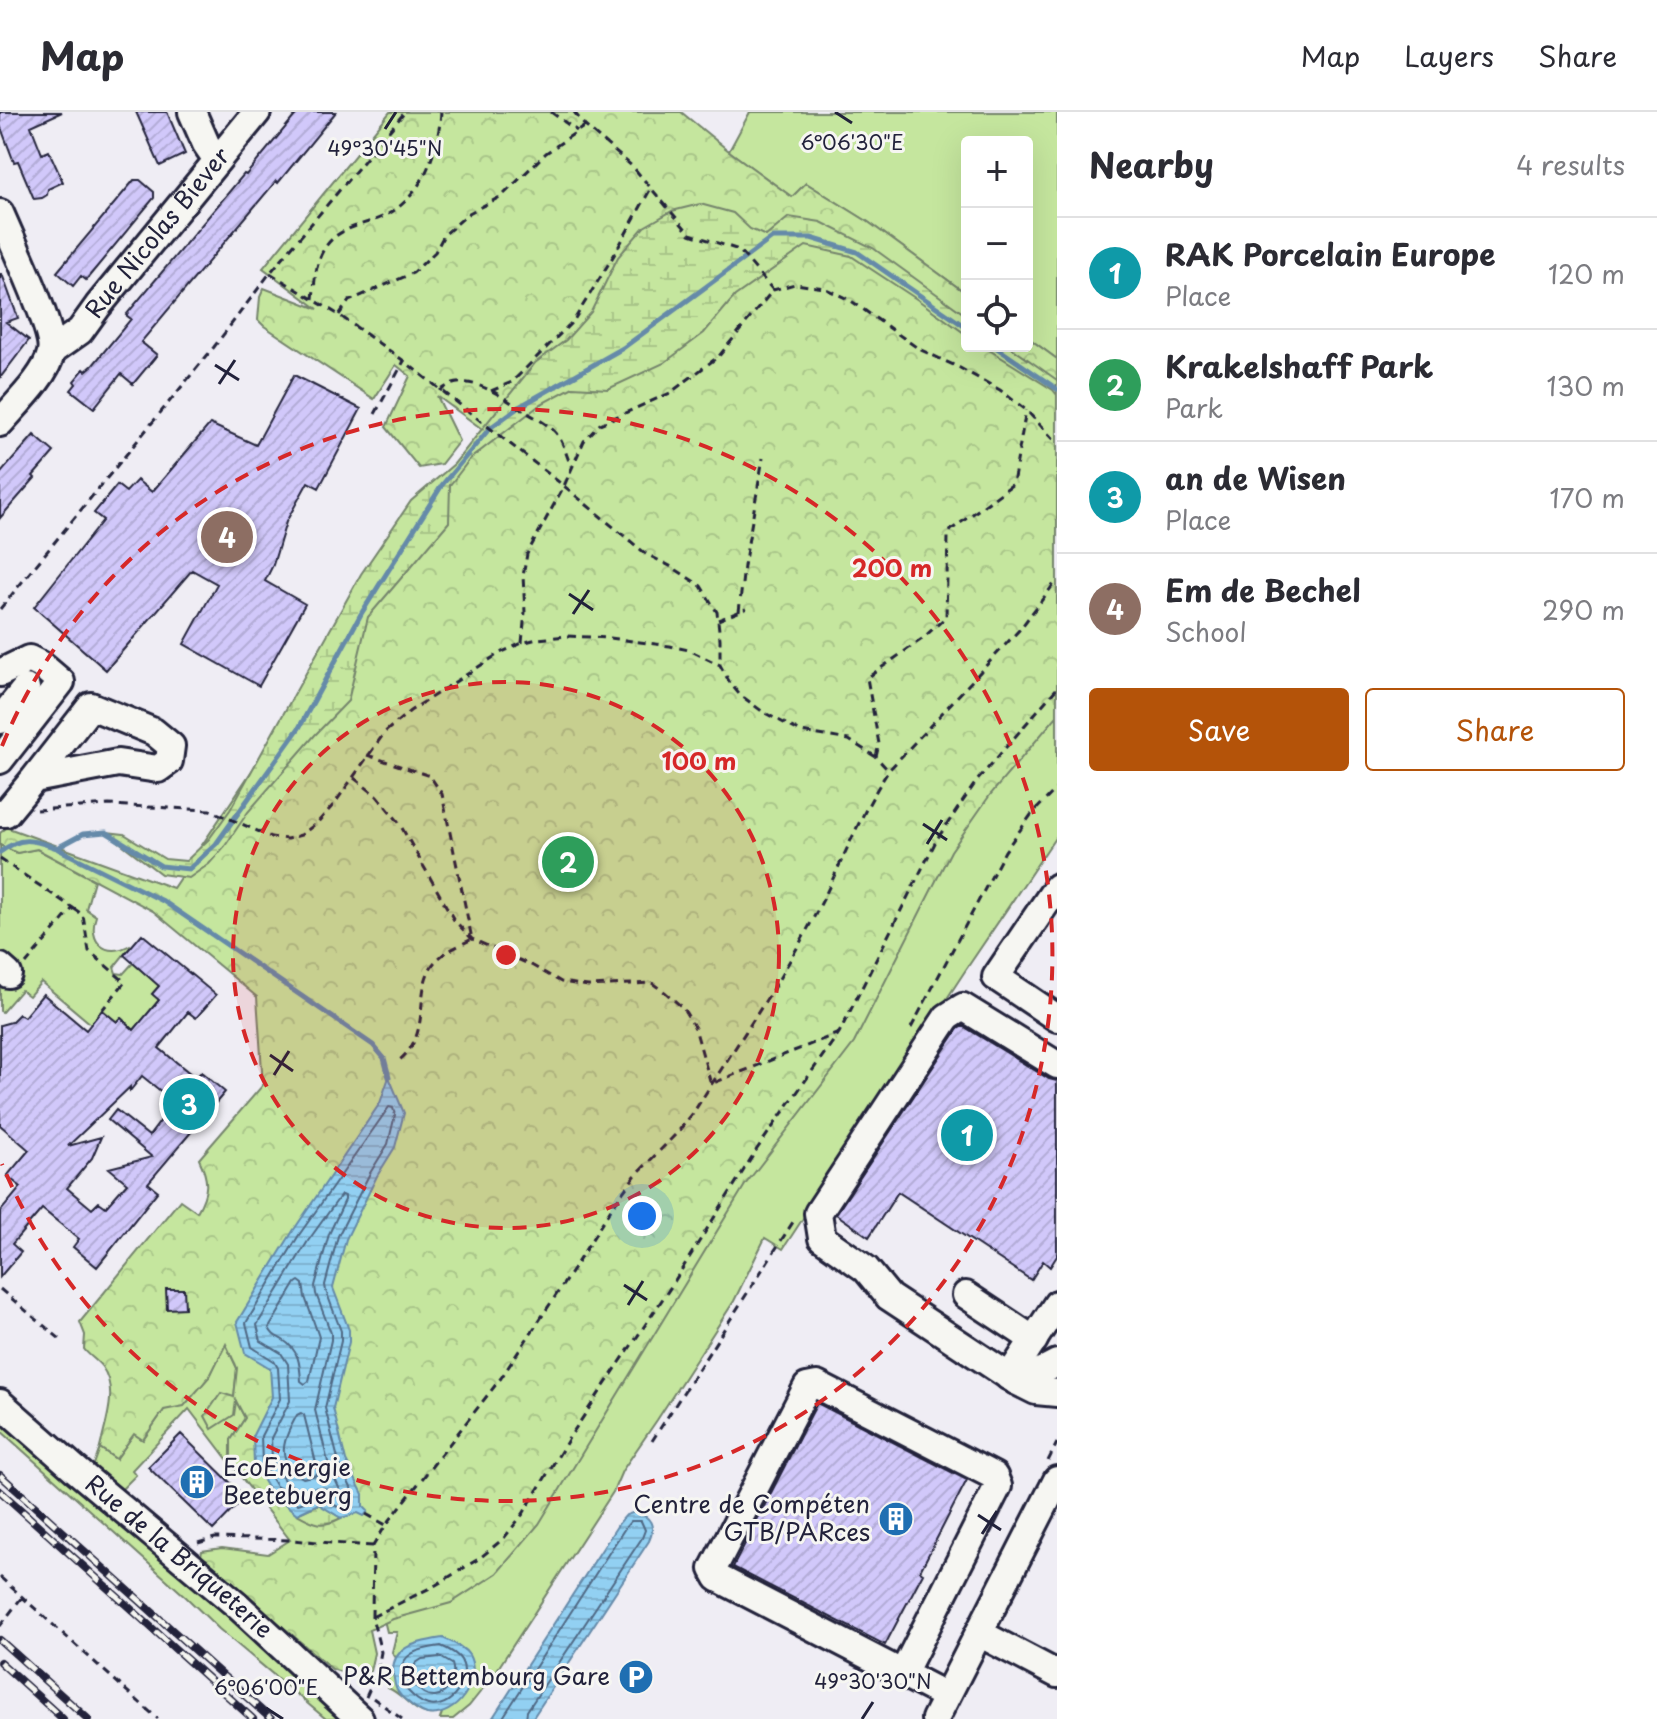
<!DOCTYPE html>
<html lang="en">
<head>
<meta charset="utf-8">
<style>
	:root { --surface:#fff; --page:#f2f2f3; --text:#2b2b33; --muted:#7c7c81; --line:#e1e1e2; --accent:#b45309 }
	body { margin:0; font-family:"Playpen Sans",sans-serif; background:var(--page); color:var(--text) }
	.controls { position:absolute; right:24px; top:24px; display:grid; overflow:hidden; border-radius:8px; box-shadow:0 8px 32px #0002 }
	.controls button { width:72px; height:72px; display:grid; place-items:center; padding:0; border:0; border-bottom:2px solid var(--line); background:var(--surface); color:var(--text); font:40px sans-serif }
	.you { position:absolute; left:642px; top:1104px; width:28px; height:28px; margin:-20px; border:6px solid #fff; border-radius:50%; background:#1a73e8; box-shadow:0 0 0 12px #1a73e833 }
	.badge { display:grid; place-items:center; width:52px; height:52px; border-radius:50%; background:var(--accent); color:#fff; font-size:26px; font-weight:700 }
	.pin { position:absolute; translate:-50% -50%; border:4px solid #fff; box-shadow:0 2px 8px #0006 }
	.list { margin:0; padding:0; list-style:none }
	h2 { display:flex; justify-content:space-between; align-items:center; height:104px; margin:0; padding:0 32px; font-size:34px }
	h2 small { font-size:26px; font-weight:400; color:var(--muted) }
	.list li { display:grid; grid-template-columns:52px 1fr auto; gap:24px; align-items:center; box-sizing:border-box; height:112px; padding:0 32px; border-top:2px solid var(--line) }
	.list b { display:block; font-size:30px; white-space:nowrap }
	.list p { margin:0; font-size:26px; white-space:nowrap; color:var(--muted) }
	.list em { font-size:26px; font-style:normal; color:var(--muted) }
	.actions { display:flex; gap:16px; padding:24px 32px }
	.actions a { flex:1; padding:18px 0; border:2px solid var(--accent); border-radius:8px; text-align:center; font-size:28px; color:var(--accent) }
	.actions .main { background:var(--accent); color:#fff }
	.icon { flex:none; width:44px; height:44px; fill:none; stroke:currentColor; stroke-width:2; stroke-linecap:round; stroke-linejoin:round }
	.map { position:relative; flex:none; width:1057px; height:1607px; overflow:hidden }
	header { display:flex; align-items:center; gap:48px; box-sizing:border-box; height:112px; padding:0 40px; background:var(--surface); border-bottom:2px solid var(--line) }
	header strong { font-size:38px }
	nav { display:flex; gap:44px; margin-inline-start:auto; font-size:28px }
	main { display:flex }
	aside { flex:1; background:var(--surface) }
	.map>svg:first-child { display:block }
	.grass { fill:#c5e69e; stroke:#74846c; stroke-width:2 }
	.forest { fill:url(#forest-crowns); stroke:#74846c; stroke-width:2 }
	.wetland { fill:url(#wetland-marsh); stroke:#74846c; stroke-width:2 }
	.water { fill:url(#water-rules); stroke:#658aa9; stroke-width:2 }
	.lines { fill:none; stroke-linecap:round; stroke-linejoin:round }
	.shore { stroke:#4f6884; stroke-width:2 }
	.stream { stroke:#658aa9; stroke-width:5 }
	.building { fill:url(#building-hatch); stroke:#22223b; stroke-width:2; fill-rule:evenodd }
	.minor-casing { stroke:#22223b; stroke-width:32 }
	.path { stroke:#22223b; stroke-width:3; stroke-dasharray:8 6; stroke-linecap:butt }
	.minor { stroke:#f6f6f2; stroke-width:26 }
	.rail-casing { stroke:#22223b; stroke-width:8 }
	.rail { stroke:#f6f6f2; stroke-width:5; stroke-dasharray:15; stroke-linecap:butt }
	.ticks { fill:none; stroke:#22223b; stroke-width:3 }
	.ring { fill:none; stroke:#d62828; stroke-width:4; stroke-dasharray:14 10 }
	.labels { text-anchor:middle; stroke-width:6; stroke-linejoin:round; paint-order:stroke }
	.street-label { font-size:24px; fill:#22223b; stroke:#f6f6f2 }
	.poi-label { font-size:24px; fill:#22223b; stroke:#f6f6f2; text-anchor:end }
	.ticks-label { font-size:20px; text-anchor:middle; fill:#22223b; stroke:#f6f6f2; stroke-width:6; stroke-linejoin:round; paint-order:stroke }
	.centre { fill:#d62828; stroke:#f6f6f2; stroke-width:4 }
	.ring-label { font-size:24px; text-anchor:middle; font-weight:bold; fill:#d62828; stroke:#f6f6f2; stroke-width:6; stroke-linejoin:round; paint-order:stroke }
</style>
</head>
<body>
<header>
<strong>Map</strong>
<nav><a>Map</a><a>Layers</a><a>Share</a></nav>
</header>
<main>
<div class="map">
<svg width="1057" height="1607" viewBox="0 0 1057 1607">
	<defs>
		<pattern id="forest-crowns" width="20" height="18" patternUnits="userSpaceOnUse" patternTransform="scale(2)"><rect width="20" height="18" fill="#c5e69e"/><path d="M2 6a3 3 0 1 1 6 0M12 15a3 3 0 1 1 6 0" fill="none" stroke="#a9c589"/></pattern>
		<pattern id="wetland-marsh" width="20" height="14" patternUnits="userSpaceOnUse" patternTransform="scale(2)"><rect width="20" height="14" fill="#c5e69e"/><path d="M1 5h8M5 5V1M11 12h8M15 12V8" fill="none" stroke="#a9c589"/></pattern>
		<pattern id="water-rules" width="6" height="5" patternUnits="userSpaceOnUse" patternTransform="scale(2)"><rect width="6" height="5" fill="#92d0f2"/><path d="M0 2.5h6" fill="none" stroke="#7eb2d0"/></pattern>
		<pattern id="building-hatch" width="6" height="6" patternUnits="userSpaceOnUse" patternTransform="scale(2)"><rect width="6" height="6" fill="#d1c8fa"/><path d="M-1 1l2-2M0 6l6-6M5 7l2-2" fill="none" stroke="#b3acd7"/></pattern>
	</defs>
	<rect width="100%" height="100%" fill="#efedf4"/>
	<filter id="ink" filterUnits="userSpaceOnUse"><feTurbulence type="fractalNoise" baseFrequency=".0125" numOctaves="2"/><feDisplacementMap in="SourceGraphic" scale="16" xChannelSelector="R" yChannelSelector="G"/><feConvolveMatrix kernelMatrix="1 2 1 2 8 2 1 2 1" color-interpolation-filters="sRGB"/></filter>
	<g filter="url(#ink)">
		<!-- grass -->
		<path class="grass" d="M 750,0 L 1057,0 L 1057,247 L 1027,225 L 1027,30 L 967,30 L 967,182 L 867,109 L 806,71 L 792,85 L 729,39 Z
			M 1057,405 L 1057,723 L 965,859 L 783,1137 L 765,1126 L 734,1189 L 657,1308 L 622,1359 L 613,1380 L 493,1564 L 469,1594 L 453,1607 L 440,1607 L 442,1601 C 438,1601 433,1603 428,1602 C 412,1599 403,1582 388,1576 L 388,1564 L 393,1561 L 396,1546 L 392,1540 L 397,1520 L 387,1520 L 378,1484 Z
			M 0,733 L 17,741 L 37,737 L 94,768 L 86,797 L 96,804 C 87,830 106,847 130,833 L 131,834 L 114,855 L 116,861 L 123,862 L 133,851 L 159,874 L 152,882 L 159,888 L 134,918 L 121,906 L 117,910 L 103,898 L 91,912 L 41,870 L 29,884 L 21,878 L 2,900 L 0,899 Z
			M 225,1231 L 237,1256 L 234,1285 L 245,1306 L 231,1328 L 231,1352 L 189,1297 L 132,1358 L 136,1363 L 119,1380 L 92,1358 L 100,1336 L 116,1347 L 134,1322 L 143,1328 L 164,1298 L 210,1264 Z
			M 0,1305 L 231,1498 L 346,1607 L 326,1607 L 219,1517 L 186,1485 L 0,1318 Z"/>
		<!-- forest -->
		<path class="forest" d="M 390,0 L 681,0 L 729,39 L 792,85 L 806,71 L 867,109 L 967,182 L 967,234 L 1027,234 L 1027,225 L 1057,247 L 1057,604 L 990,683 L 951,739 L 854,931 L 745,1073 L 539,1412 L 497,1461 L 451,1491 L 393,1507 L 369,1518 L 374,1541 L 370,1559 L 356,1565 L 332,1557 L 211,1453 L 200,1448 L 202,1439 L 222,1436 L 268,1442 L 290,1428 L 231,1352 L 231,1328 L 245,1306 L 236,1289 L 234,1303 L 212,1317 L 205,1304 L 221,1281 L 234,1285 L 237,1256 L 226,1232 L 210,1264 L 184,1294 L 164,1298 L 143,1328 L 134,1322 L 116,1347 L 100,1336 C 105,1312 119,1278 102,1255 C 97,1248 89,1244 84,1237 L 85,1223 L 80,1210 L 180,1088 L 197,1100 C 209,1079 209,1068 199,1047 L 263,973 L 257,885 L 153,799 L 37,737 L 17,741 L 0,733 L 0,721 L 5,717 L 0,713 L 173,776 L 482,317 L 437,284 L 459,329 L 441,352 L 419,356 L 386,315 L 410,264 L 396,253 L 374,287 L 264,214 L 258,208 L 260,185 L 264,176 L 318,197 L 263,156 Z"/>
		<!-- wetland -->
		<path class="wetland" d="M 700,92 L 733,101 L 750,117 L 766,124 L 789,105 L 821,110 L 873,136 L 967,204 L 967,223 L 918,188 L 851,144 L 806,134 L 735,184 L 704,221 L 664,251 L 608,277 L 573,275 L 541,292 L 470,347 L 450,373 L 449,410 L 368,505 L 348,589 L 315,623 L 248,700 L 225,734 L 209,752 L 189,766 L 161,762 L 106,720 L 124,722 L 165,747 L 186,749 L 209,727 L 230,698 L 361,462 L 411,389 L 454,352 L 535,251 L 566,228 L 591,200 L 618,145 L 644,115 L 672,99 Z
			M 983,234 L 1009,234 L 1057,268 L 1057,283 L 1053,278 Z
			M 319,1392 L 341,1406 C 322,1416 315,1412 297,1402 Z"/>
		<!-- water -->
		<path class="water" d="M 389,965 L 404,1001 L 395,1035 L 377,1064 L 346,1127 L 333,1176 L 349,1218 L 349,1230 L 333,1296 L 346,1349 L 363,1382 L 363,1394 L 368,1399 L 364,1404 L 358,1401 L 341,1406 L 318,1392 L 297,1402 L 269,1379 L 254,1353 L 253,1323 L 272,1285 L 270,1256 L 245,1241 L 237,1210 L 293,1119 L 380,991 Z
			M 635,1400 C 651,1404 656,1414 649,1429 L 532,1607 L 492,1607 L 619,1411 L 626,1403 Z
			M 443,1526 C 451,1530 463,1534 469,1543 C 483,1568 456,1607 427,1602 C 417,1599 409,1591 401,1584 C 396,1578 395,1575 394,1567 C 387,1534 418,1530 443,1526 Z"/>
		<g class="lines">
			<!-- shore -->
			<path class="shore" d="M 389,995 L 393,996 L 395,1003 L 388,1032 L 370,1061 L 338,1124 L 325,1173 L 326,1179 L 341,1219 L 341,1229 L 325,1296 L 339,1351 L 355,1384 L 354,1393 L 342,1397 L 319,1385 L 298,1392 L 275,1373 L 262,1351 L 261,1324 L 280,1287 L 278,1256 L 274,1249 L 252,1235 L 246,1211 L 299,1123 Z
				M 341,1083 L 345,1084 L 345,1088 L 329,1122 L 315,1174 L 316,1182 L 331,1221 L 331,1228 L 315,1298 L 329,1354 L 340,1378 L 336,1381 C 319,1373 317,1375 300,1380 L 283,1367 L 272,1347 L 271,1326 L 290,1289 L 288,1252 L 281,1241 L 261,1229 L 257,1213 L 308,1129 Z
				M 299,1169 L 303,1172 L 305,1185 L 319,1225 L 309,1269 L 305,1272 L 301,1269 C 300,1252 299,1238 283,1228 C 276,1224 273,1224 269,1216 L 296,1171 Z
				M 301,1301 L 304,1303 L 318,1359 L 316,1363 L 303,1366 C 273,1348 284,1327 297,1303 Z
				M 441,1534 C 448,1537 457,1541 461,1548 C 472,1567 451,1599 428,1593 C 420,1591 414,1585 408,1579 C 403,1575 401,1570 401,1563 C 400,1539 423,1537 441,1534 Z
				M 440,1545 L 452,1552 C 456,1564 450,1582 435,1584 C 418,1585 407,1565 416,1551 L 422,1547 Z
				M 502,1607 L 625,1416 L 631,1409 L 641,1409 L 645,1418 L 642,1426 L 527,1599 L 526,1607"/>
			<!-- stream -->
			<path class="stream" d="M 994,234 L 1057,277
				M 58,737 L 163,789 L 373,933 L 384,946 L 389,965
				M 0,740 C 22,723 33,728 57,736 L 83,722 L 106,720 L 161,754 L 189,757 L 216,732 L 299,616 L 361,502 L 442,373 L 490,316 L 519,295 L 623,236 L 772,126 L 811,126 L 857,140 L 967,216"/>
		</g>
		<!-- building -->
		<path class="building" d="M 0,0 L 62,0 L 31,14 L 42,42 L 49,39 L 63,70 L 48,77 L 47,83 L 42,86 L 34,87 L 18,49 L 14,50 L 0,13 Z
			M 136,0 L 167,0 L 185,42 L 160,54 Z
			M 298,0 L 336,0 L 278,71 L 276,69 L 141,230 L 157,243 L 133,272 L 121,262 L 94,296 L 71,278 L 76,272 L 74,269 L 84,257 L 86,259 L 93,253 L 131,207 L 126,203 L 244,62 L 246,63 Z
			M 134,68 L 140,68 L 154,80 L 154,86 L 86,168 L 81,164 L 73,174 L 57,160 Z
			M 0,162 L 2,162 L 18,206 L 6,210 L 29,228 L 0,266 Z
			M 294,263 L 361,297 L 319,376 L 308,370 L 286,410 L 273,453 L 265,469 L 305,492 L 259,574 L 184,532 L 217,472 L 192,458 L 106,558 L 34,495 L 103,408 L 94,401 L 117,373 L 126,380 L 137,368 L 152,380 L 210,312 L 256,333 Z
			M 34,323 L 54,340 L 33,364 L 35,366 L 0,406 L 0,362 Z
			M 142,822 L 216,883 L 196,906 L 188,900 L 159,936 L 196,966 L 201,960 L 225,980 L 148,1071 L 158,1079 L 97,1155 L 73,1135 L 79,1127 L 42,1097 L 12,1132 L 21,1140 L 0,1165 L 0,1100 L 21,1075 L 7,1064 L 29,1038 L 0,1013 L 0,913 L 11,910 L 19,902 L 24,905 L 43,882 L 86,918 L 102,898 L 117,910 L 121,906 L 134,918 L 159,888 L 152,882 L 159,874 L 124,843 ZM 142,964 L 168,985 L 161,993 L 168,999 L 149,1024 L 116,998 L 108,1008 L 152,1045 L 109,1056 L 127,1071 L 106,1095 L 99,1090 L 92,1097 L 67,1076 L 92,1046 L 101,1025 L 68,1034 L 130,975 L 130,979 Z
			M 963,914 L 1049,967 L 1057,969 L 1057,1144 L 1050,1155 L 1043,1149 L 1031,1168 L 898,1080 L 869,1125 L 836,1102 L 958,917 Z
			M 166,1177 L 184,1177 L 185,1196 L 167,1197 Z
			M 817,1291 L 967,1368 L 920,1459 L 923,1461 L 885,1533 L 733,1455 Z
			M 181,1322 L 245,1385 L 213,1418 L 148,1355 Z"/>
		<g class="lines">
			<defs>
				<g id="minor">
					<path d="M 192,0 L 206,32 L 217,48"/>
					<path d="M 0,101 C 10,125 56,221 51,241 C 46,264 16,292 0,311"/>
					<path id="s1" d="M 53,238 L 80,219 L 98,194 L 257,0"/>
					<path d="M 0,561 L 29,547 L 41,553 L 61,570 L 0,648"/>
					<path d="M 0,608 L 26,576"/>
					<path d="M 0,701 L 6,701 L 34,667 L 91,594 L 154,620 L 171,634 L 169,649 L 158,657 L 118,651 L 34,667"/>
					<path d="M 1057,775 L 996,865 L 1057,906"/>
					<path d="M 0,855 L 8,862"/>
					<path d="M 1057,953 L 963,895 L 947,905 L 818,1101 L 822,1126 L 866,1157 L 889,1185 L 1016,1269 L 1036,1279 L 1057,1281"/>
					<path d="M 966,1183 L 1034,1228"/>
					<path d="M 1009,1265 L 1057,1192"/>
					<path d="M 1016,1269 L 1034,1263 L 1057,1251"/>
					<path id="s2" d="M 0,1291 L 75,1357 L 236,1492 L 360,1607"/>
					<path d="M 979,1521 L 1057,1562"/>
					<path d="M 903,1561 L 998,1374 L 994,1364 L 817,1273 L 807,1275 L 713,1457 L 718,1466 L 946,1584"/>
					<path d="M 935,1607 L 1057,1368"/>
				</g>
			</defs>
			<!-- minor casing -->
			<use href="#minor" class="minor-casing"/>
			<!-- path -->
			<path class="path" d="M 551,0 L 577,19
				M 574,0 L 585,14 L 633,55 L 690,122 L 739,138 L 773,178
				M 270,161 L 339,203 L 404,249 L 564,374 L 646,442 L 672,455 L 701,474 L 717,500 L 720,527 L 720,553 L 730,571 L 739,582 L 763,600 L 801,620 L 849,628 L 876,645 L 888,658
				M 313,187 C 315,169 315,149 326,134 C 340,115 360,114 380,106 C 421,89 438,42 441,0
				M 339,203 L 349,189 L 413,161 L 435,140 L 444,123 L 469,101 L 502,84 L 546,41 L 585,14
				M 440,279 C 466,257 501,284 524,299 C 536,306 551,313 559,325 C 564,333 567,345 571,354
				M 491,279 L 512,270 L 574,208 L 614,143 L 651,76
				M 375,302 L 404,249
				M 0,497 L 214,235 L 270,161 L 405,0
				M 739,500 L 744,454 L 763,346
				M 718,508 L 746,497
				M 522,531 L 525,500 L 523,464 L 527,442 L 564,374 L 584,329 L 600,312 L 670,281 L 719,244 L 773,178 L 795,172 L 824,176 L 850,188 L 919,237 L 960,256 L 1000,278 L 1026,298 L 1057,331
				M 367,643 L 430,664 L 442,682 L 472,827 C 459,834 443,840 434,851 C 412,879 434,923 396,951
				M 876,645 L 879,632 L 867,566 L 922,527 L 946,505 L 948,425 L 951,418 L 1013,372 L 1026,298
				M 354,666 L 377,684 L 398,709 L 454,808 L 472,827 L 533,854 L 561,870 L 588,874 L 652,871 L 666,881 L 683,896 L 695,916 L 711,972 L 839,921
				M 36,698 L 109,693 L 210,698 L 271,725 L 287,727 L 301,723 L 318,710 L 335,691 L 385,620 L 410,599 L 500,541 L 522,531 L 537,527 L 567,524 L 610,526 L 670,534 L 689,538 L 720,553
				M 0,747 L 73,796 L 26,852
				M 73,796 L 83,803 L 89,839 L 125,870 L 102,898
				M 911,916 L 1005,739 L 1031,703 L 1057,676
				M 0,1177 L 60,1227
				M 652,1329 L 795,1107
				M 1048,1349 L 1057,1331
				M 366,1402 L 386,1413
				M 198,1431 L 215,1426 L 291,1428 L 373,1434
				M 0,1465 L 158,1607
				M 372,1505 L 436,1473 L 480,1446 L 504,1426 L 523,1402 L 569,1326 L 672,1173 L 757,1037 L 839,921 L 937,727 L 976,670 L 1057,576
				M 0,1514 L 22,1485
				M 366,1585 L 377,1561 L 381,1540 L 372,1505 L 373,1434 L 386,1413 L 501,1266 L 574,1156 L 612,1095 L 635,1064 L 677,1021 L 693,1001 C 735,935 780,871 816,801 C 841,754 859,703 889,658 L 1020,517 L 1057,468
				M 373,1586 L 402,1607"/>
			<!-- minor -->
			<use href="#minor" class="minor"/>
			<defs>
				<path id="rail" d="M 0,1363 L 271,1607
					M 0,1379 L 253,1607
					M 0,1528 L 88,1607
					M 0,1550 L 63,1607"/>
			</defs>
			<!-- rail casing -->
			<use href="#rail" class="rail-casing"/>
			<!-- rail -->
			<use href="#rail" class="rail"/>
		</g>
	</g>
	<!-- ticks -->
	<path class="ticks" d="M 835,0 L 852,11M 385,17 L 396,0M 215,253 L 239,268M 219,272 L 235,248M 569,482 L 593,498M 573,502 L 589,478M 923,712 L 947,728M 927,732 L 942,708M 270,943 L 293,959M 274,963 L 289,939M 624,1173 L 647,1188M 628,1193 L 643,1169M 978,1403 L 1001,1418M 982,1422 L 997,1399M 266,1596 L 283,1607M 862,1607 L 873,1590"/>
	<!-- distance rings -->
	<circle cx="506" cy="843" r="273" fill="#d62828" fill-opacity=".12"/>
	<g class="ring">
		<circle cx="506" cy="843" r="273"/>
		<path d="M2 634A546 546 0 1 1 2 1052"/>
	</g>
	<!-- icons -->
	<defs>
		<symbol id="building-disc" viewBox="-11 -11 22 22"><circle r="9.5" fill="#1f6fb2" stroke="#f6f6f2"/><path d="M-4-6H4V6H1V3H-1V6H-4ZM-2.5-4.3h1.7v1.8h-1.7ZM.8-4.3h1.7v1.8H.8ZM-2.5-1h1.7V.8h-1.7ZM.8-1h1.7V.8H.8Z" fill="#fff"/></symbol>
		<symbol id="parking-disc" viewBox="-11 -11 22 22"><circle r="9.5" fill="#1f6fb2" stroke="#f6f6f2"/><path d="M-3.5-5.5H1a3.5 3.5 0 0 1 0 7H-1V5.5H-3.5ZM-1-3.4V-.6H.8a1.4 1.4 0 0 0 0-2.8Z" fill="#fff"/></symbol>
	</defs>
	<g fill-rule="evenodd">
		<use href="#building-disc" x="177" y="1350" width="40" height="40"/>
		<use href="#building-disc" x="876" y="1387" width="40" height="40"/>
		<use href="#parking-disc" x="616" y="1545" width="40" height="40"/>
	</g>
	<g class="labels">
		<!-- street labels -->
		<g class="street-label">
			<text dy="8" stroke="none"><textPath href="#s1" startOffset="158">Rue Nicolas Biever</textPath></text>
			<text dy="8" stroke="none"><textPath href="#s2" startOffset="236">Rue de la Briqueterie</textPath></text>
		</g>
		<!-- poi labels -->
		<g class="poi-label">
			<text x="223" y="1364" text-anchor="start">EcoEnergie<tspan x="223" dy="28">Beetebuerg</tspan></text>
			<text x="870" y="1401">Centre de Compéten<tspan x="870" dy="28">GTB/PARces</tspan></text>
			<text x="610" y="1573">P&amp;R Bettembourg Gare</text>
		</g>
	</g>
	<g class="ticks-label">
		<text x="852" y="38">6°06'30"E</text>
		<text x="385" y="44">49°30'45"N</text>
		<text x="873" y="1577">49°30'30"N</text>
		<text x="266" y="1583">6°06'00"E</text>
	</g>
	<circle cx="506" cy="843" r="12" class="centre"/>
	<g class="ring-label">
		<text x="892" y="465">200 m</text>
		<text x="699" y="658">100 m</text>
	</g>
</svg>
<div class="controls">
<button>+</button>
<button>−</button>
<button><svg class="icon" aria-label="locate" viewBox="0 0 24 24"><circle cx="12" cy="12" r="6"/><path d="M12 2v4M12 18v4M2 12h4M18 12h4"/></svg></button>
</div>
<div class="you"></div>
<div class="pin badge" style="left:967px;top:1023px;background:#0f9aa8">1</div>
<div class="pin badge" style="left:568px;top:750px;background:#2e9e5b">2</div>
<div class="pin badge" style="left:189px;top:992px;background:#0f9aa8">3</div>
<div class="pin badge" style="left:227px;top:425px;background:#8d6e63">4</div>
</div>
<aside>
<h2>Nearby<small>4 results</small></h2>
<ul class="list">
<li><span class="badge" style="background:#0f9aa8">1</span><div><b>RAK Porcelain Europe</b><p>Place</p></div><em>120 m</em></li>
<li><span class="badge" style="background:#2e9e5b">2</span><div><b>Krakelshaff Park</b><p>Park</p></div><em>130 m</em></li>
<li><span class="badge" style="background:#0f9aa8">3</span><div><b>an de Wisen</b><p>Place</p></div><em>170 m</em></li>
<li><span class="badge" style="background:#8d6e63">4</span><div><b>Em de Bechel</b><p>School</p></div><em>290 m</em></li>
</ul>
<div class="actions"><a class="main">Save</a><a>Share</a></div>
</aside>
</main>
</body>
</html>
